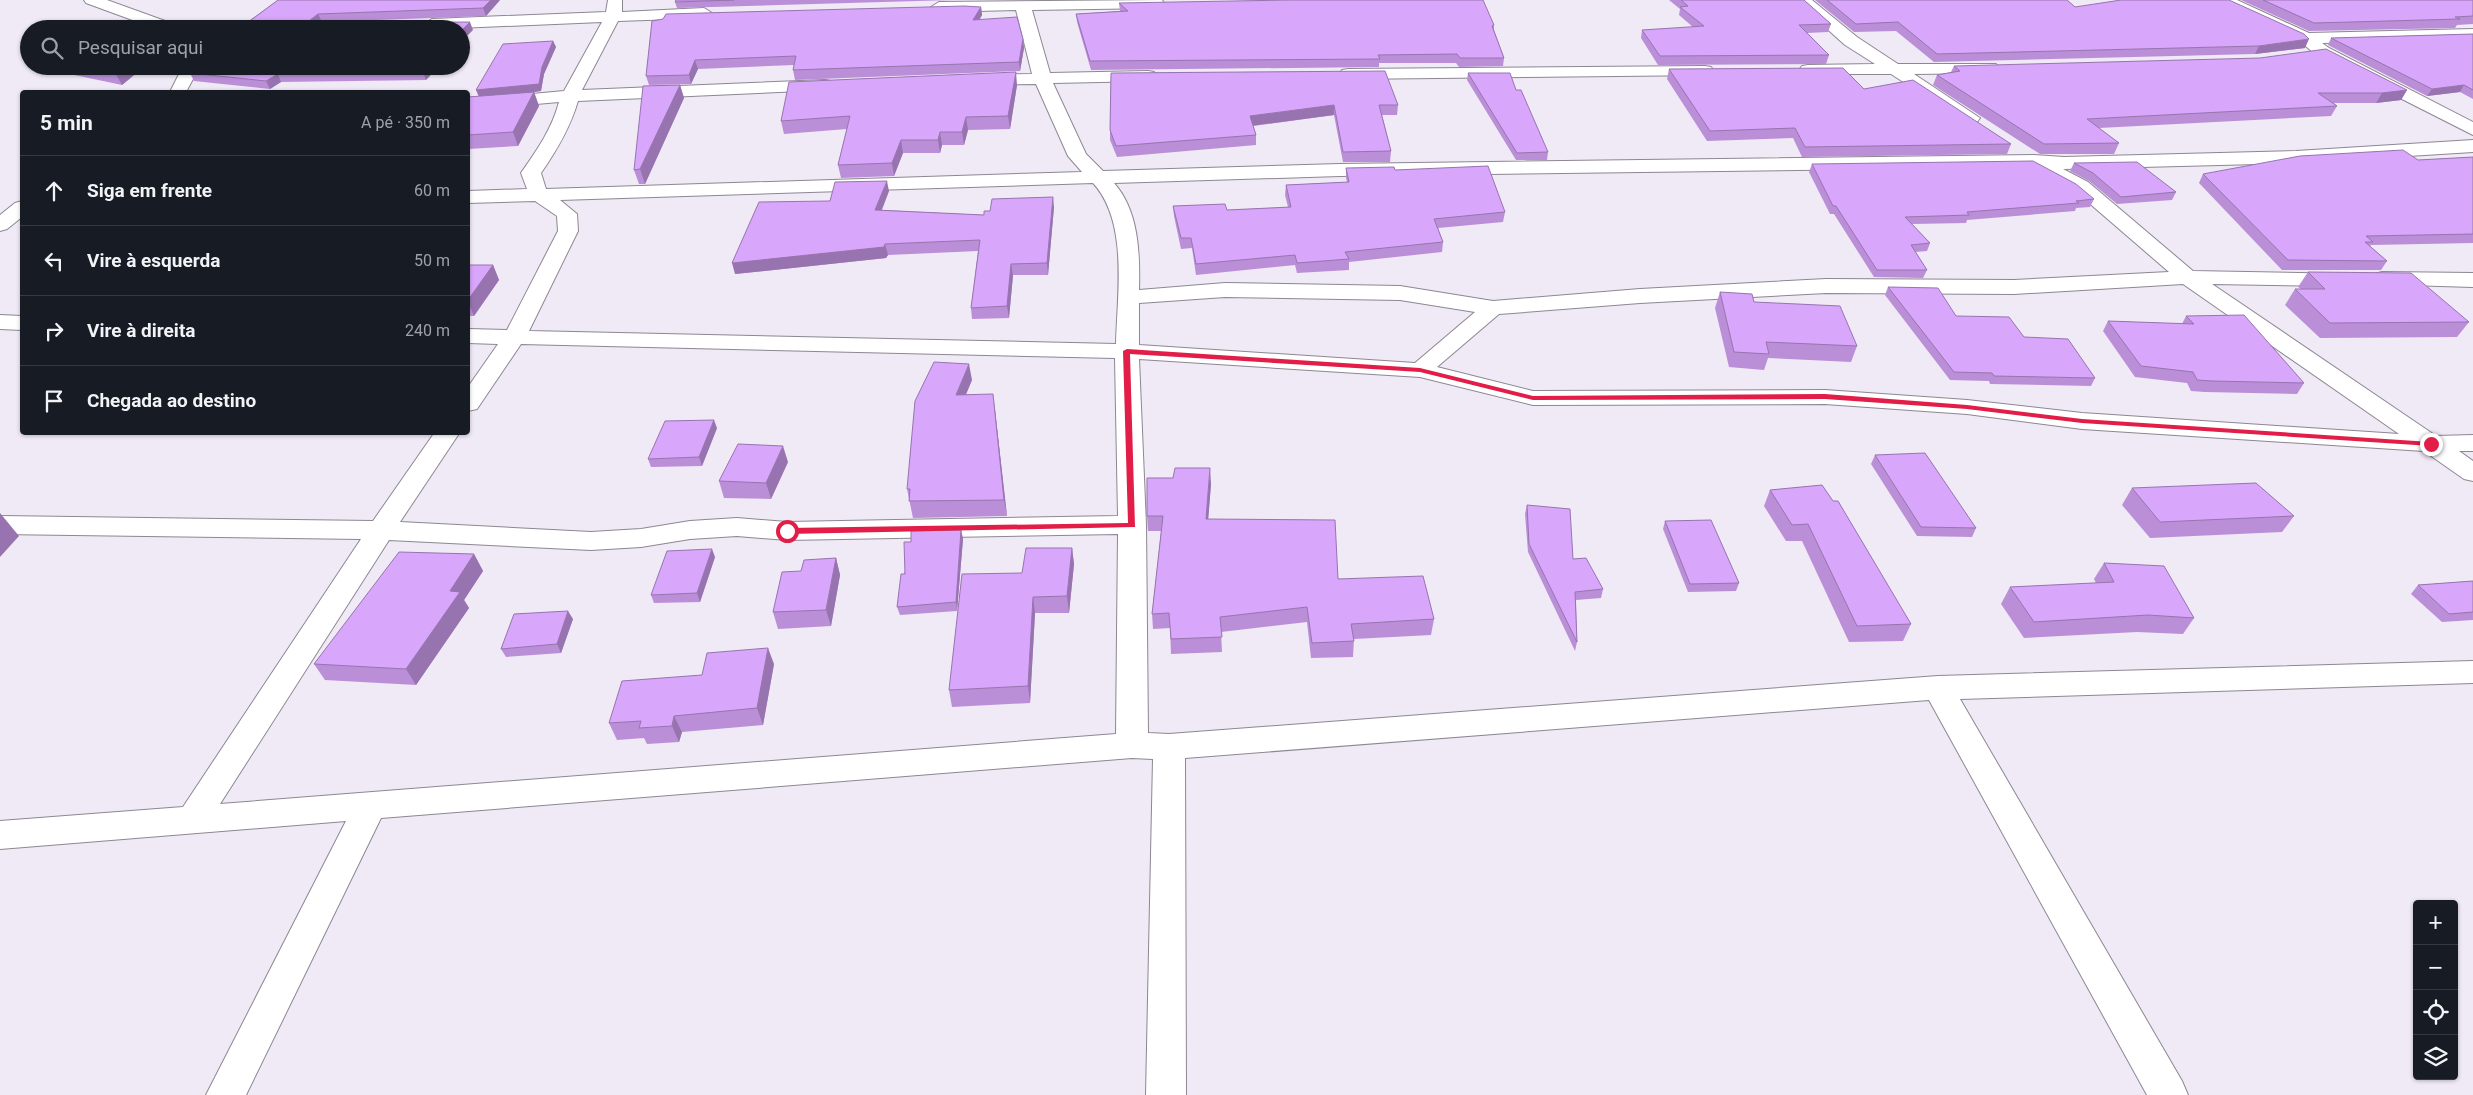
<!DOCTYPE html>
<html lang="pt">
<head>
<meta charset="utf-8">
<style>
	:root { --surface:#171b24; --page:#20242c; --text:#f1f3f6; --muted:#9ea1a6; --line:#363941 }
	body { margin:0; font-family:Roboto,sans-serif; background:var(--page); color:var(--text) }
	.controls { position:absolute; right:15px; bottom:15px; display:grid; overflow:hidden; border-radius:5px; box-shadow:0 1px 4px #0004 }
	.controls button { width:45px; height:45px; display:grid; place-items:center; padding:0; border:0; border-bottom:1px solid var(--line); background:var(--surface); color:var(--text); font:25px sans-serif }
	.stop { position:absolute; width:15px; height:15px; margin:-11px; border:4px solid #e11d48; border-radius:50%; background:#fff }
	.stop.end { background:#e11d48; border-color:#fff; box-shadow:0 1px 5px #0008 }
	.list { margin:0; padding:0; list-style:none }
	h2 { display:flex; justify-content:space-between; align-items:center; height:65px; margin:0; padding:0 20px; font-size:21px }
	h2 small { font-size:16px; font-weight:400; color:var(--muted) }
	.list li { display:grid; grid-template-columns:32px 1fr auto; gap:15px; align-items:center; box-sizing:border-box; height:70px; padding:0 20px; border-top:1px solid var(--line) }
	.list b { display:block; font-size:19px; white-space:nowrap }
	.list em { font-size:16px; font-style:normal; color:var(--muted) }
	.icon { flex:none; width:28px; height:28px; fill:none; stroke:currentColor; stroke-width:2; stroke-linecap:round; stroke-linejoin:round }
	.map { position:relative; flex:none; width:2473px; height:1095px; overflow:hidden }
	.search { position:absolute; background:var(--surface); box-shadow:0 1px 4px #0004; left:20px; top:20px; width:450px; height:55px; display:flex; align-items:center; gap:12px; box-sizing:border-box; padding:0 18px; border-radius:28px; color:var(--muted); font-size:19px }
	.panel { position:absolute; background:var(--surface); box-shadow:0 1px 4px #0004; left:20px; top:90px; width:450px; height:345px; border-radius:5px }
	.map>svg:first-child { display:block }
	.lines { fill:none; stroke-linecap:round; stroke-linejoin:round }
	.minor-casing { stroke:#8d8792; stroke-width:2 }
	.minor { fill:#fff; fill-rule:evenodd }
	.wall { fill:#ba8fd7 }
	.shaded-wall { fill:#9774af }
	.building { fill:#d8a6fa; stroke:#9774af }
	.route { fill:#e11d48 }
</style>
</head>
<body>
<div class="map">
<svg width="2473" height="1095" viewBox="0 0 2473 1095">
	<rect width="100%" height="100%" fill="#f0e9f6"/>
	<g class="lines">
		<defs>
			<path id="minor" d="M 84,0 L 107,0 L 179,26 L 181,29 L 157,29 L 86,3 Z
				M 608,0 L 622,0 L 622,12 L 704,8 L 712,13 L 704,18 L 618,21 L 582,90 L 825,80 L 831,81 L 834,85 L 831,89 L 825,90 L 578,101 C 570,128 557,150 541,173 L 546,189 L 1082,172 L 1068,156 L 1036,84 L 978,85 L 972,84 L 969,80 L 972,76 L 978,75 L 1032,74 L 1016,10 L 939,12 L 931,7 L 939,2 L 1162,0 L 1164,3 L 1156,8 L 1032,10 L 1050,73 L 1148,71 L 1154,72 L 1157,76 L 1154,80 L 1148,81 L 1053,83 L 1086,154 L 1103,171 L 1340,164 L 2034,155 L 2064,157 L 2296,151 L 2473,140 L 2473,152 L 2296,163 L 2063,169 L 2088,182 L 2193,271 L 2350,274 L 2353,279 L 2350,284 L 2342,286 L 2212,284 L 2436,436 L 2473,435 L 2473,451 L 2459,451 L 2473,461 L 2473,481 L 2464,479 L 2424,451 L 2082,429 L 1967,414 L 1825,404 L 1533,405 L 1420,377 L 1139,359 L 1146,525 L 1148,733 L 1169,734 L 1938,676 L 2473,661 L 2473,683 L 1960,699 L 2182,1081 L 2188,1095 L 2147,1095 L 1929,700 L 1185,758 L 1186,1095 L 1146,1095 L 1153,759 L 1132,758 L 381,818 L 246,1095 L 206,1095 L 346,821 L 0,849 L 0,821 L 183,807 L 361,539 L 0,534 L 0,516 L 373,521 L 435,432 L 460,432 L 400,522 L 591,532 L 641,529 L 690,521 L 737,518 L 787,522 L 1118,516 L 1115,358 L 521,344 L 477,409 L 468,411 L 468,387 L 498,344 L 468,343 L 468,329 L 507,330 L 558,231 L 557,216 L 535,201 L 468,203 L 468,191 L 527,189 L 521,173 C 537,150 552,129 559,102 L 468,110 L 468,100 L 564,91 L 602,22 L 435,29 L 426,27 L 424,24 L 432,19 L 606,12 ZM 2032,167 L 2074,190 L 2169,272 L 2014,280 L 1826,279 L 1640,289 L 1493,301 L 1400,286 L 1225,283 L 1139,290 C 1140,254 1139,211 1114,183 L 1340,176 ZM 1093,183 C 1129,222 1117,295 1116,344 L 529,331 L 578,231 L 577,214 L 560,200 ZM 2183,284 L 2399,434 L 2082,413 L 1967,400 L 1825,390 L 1533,391 L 1437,367 L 1499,314 L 1640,303 L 1826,293 L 2014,294 ZM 1225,297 L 1400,300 L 1475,312 L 1415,363 L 1139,345 L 1139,303 ZM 1118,534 L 1116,734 L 220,804 L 389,540 L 591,550 L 641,547 L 690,539 L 737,536 L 787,540 Z
				M 1795,0 L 1812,0 L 1857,37 L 1898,64 L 1996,64 L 1999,68 L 1996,72 L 1990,73 L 1914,74 L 1980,118 L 1977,122 L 1965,122 L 1891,74 L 1802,74 L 1799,70 L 1802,66 L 1808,65 L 1875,64 L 1845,45 Z
				M 2216,0 L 2237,0 L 2309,33 L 2473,29 L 2473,39 L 2322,43 L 2329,48 L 2473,122 L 2473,135 L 2317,56 L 2300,41 L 2218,3 Z
				M 183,66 L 200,66 L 186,92 L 170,92 Z
				M 1705,66 L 1711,67 L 1714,71 L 1711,75 L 1348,79 L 1342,78 L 1339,74 L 1342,70 L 1348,69 Z
				M 22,201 L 22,217 L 7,229 L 0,231 L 0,215 L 15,203 Z
				M 2382,272 L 2473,273 L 2473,287 L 2374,284 L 2371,279 L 2374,274 Z
				M 0,315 L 22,316 L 22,330 L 0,329 Z"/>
		</defs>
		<!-- minor casing -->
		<use href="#minor" class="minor-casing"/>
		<!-- minor -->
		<use href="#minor" class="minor"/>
	</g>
	<!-- wall -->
	<path class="wall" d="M 278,0 L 500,0 L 486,16 L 322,22 L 320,23 L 473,30 L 243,25 Z
		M 676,0 L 952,0 L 677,8 L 675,2 Z
		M 1669,0 L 1804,0 L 1831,24 L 1828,32 L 1807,33 L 1829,55 L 1826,64 L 1658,65 L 1641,38 L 1642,30 L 1693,27 L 1679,15 L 1680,9 Z
		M 1815,0 L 2067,0 L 2075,7 L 2305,48 L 2255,54 L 1934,62 L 1896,31 L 1854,32 Z
		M 2241,0 L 2473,0 L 2473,24 L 2457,25 L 2455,28 L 2309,31 Z
		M 1119,3 L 1494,25 L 1494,30 L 1504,58 L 1503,66 L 1459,67 L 1456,63 L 1379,63 L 1379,67 L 1091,70 L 1077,22 L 1076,14 L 1120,11 Z
		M 981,7 L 982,15 L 980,19 L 1023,39 L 1024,48 L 1020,71 L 795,80 L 793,70 L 794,65 L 698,69 L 691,84 L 649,85 L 646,76 L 652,21 Z
		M 2473,34 L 2473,99 L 2460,92 L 2427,96 L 2328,45 L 2331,38 Z
		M 553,41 L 556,47 L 544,74 L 541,91 L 534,92 L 539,106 L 518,146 L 468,149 L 468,97 L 478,97 Z
		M 61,66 L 145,66 L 122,85 L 65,73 Z
		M 439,66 L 426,80 L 281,82 L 270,89 L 194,81 L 190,73 Z
		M 1954,66 L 2407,90 L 2401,100 L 2376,103 L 2334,103 L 2337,106 L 2331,116 L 2099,128 L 2119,143 L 2114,154 L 2040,154 L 1933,85 L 1937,75 L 1951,72 Z
		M 1669,69 L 1864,89 L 2011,144 L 2007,154 L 1802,157 L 1793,138 L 1707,141 L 1667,79 Z
		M 1111,73 L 1398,105 L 1397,115 L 1382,115 L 1391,151 L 1390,162 L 1343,162 L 1334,115 L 1253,126 L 1256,135 L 1256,145 L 1117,157 L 1110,140 L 1110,130 Z
		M 1468,73 L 1516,90 L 1548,152 L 1547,160 L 1516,160 L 1467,80 Z
		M 680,85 L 684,98 L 645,184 L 639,184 L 634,170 Z
		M 1017,85 L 1010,129 L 968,130 L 964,145 L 942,145 L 940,153 L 903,153 L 894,176 L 841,178 L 838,165 L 847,129 L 784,134 L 781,121 Z
		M 2473,157 L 2473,243 L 2371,245 L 2370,246 L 2387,261 L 2381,270 L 2282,270 L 2199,183 L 2203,174 L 2418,160 Z
		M 2074,163 L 2176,192 L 2172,200 L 2117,204 L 2089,181 L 2070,171 Z
		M 1812,164 L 2094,199 L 2090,207 L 2076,208 L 2075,211 L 1967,220 L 1966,223 L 1912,224 L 1930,243 L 1927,251 L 1915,252 L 1927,270 L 1923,278 L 1874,277 L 1834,214 L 1830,214 L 1809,172 Z
		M 1346,168 L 1395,170 L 1505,212 L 1503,222 L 1438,228 L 1443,242 L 1442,252 L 1349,262 L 1349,270 L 1297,273 L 1295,265 L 1196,275 L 1192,248 L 1181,249 L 1174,216 L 1173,206 L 1227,210 L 1288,207 L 1285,195 L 1286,185 L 1347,182 L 1346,178 Z
		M 889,191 L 882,210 L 984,215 L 1054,207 L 1048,275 L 1013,275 L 1009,318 L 972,319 L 971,308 L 978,251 L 888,255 L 886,258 L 735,274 L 830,201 Z
		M 468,265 L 493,265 L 499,280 L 474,316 L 468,316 Z
		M 2308,272 L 2469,322 L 2457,337 L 2320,338 L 2285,305 L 2295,289 L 2301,289 L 2298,287 Z
		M 1888,287 L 1956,316 L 2024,337 L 2095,378 L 2091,386 L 1990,384 L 1989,381 L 1950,380 L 1885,295 Z
		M 1720,292 L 1754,302 L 1857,346 L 1851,362 L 1768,358 L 1764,370 L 1729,367 L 1715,308 Z
		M 2186,316 L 2304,383 L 2297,394 L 2205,392 L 2191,391 L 2187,383 L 2135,377 L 2103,331 L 2108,321 L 2182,324 Z
		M 972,380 L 966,394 L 995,410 L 1007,516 L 913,518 L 907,489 Z
		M 717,428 L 702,466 L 651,467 L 648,459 Z
		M 1875,455 L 1976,528 L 1972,537 L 1917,536 L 1871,464 Z
		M 788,462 L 771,499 L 724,498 L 719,481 Z
		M 1211,484 L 1208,519 L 1338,579 L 1434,619 L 1431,635 L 1354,639 L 1353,657 L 1311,658 L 1307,622 L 1221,632 L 1222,652 L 1171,654 L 1170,628 L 1153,629 L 1152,614 L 1161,531 L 1148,531 L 1147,516 Z
		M 1822,485 L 1911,624 L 1903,641 L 1849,642 L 1802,541 L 1786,541 L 1764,506 L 1770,490 Z
		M 2132,488 L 2294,516 L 2282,532 L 2150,538 L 2122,505 Z
		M 1527,505 L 1573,559 L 1603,589 L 1601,598 L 1576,600 L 1577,642 L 1575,651 L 1528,552 L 1525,514 Z
		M 1665,521 L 1739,583 L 1736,591 L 1688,592 L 1663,529 Z
		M 961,530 L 963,539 L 957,611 L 900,615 L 897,607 L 911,542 Z
		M 1072,548 L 1074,564 L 1069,613 L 1035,613 L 1030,703 L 952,707 L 949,690 L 1022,573 Z
		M 474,554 L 483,571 L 464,600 L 469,608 L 416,685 L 325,680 L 314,664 Z
		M 715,557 L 700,602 L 654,603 L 651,595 Z
		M 836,558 L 840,575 L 831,626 L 778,629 L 773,612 L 801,571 Z
		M 2104,563 L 2194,618 L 2183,634 L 2137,632 L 2024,638 L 2001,604 L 2010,587 L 2096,583 L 2094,579 Z
		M 2473,581 L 2473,620 L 2442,622 L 2411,594 L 2418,585 Z
		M 573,619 L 561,653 L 506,657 L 501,649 Z
		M 774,664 L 763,725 L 682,732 L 679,742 L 647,744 L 644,738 L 617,740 L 609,723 L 702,675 Z"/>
	<!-- shaded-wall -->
	<path class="shaded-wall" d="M 491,0 L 500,0 L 486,16 L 483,8 Z
		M 981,7 L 982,15 L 974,28 L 973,20 Z
		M 318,14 L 322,22 L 312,29 L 309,21 Z
		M 470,22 L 473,30 L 461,42 L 461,31 Z
		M 1023,39 L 1024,48 L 1020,71 L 1019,62 Z
		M 2309,39 L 2305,48 L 2255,54 L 2259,46 Z
		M 553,41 L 556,47 L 544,74 L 541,91 L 534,92 L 539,106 L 518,146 L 513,132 L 479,97 L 476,90 L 542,67 Z
		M 695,60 L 698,69 L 691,84 L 689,75 Z
		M 121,66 L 145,66 L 122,85 L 114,71 Z
		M 428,66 L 439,66 L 426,80 L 423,72 Z
		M 1016,72 L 1017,85 L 1010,129 L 1008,116 Z
		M 278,74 L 281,82 L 270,89 L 266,81 Z
		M 680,85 L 684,98 L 645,184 L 640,169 Z
		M 2464,85 L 2460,92 L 2427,96 L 2432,89 Z
		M 2407,90 L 2401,100 L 2376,103 L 2382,93 Z
		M 1334,105 L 1334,115 L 1250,126 L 1250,116 Z
		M 966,117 L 968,130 L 964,145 L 962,132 Z
		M 940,132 L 942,145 L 940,153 L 938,140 Z
		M 901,140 L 903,153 L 894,176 L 892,163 Z
		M 887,181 L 889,191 L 877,221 L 875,210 Z
		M 1053,197 L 1054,207 L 1048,275 L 1047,263 Z
		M 885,244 L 888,255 L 886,258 L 735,274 L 732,263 Z
		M 1011,264 L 1013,275 L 1009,318 L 1007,306 Z
		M 493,265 L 499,280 L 474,316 L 468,302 L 468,300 Z
		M 969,364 L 972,380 L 959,411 L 956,395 Z
		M 993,394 L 995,410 L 1007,516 L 1004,500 Z
		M 714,420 L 717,428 L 702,466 L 699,457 Z
		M 783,446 L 788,462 L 771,499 L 766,483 Z
		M 1210,468 L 1211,484 L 1207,535 L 1206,519 Z
		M 0,513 L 19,536 L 0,557 Z
		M 961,530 L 963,539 L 957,611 L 956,602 Z
		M 1072,548 L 1074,564 L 1069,613 L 1067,596 Z
		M 712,549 L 715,557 L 700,602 L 697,593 Z
		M 474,554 L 483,571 L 464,600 L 469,608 L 416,685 L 406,669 L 450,591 Z
		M 836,558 L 840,575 L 831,626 L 826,610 Z
		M 1033,597 L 1035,613 L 1030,703 L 1028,686 Z
		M 568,611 L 573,619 L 561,653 L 557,644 Z
		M 768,648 L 774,664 L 763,725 L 757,708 Z
		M 674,716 L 682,732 L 679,742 L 672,726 Z"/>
	<!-- building -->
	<path class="building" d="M 278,0 L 491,0 L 483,8 L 318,14 L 309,21 L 310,23 L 470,22 L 461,31 L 461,29 L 239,29 Z
		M 676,0 L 734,0 L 675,2 Z
		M 1290,0 L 1483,0 L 1494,25 L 1492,26 L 1504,58 L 1460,58 L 1457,54 L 1378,55 L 1380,59 L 1090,61 L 1076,14 L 1128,11 L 1119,3 Z
		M 1681,0 L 1804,0 L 1831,24 L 1799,25 L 1829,55 L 1660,56 L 1642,30 L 1704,26 L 1680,7 L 1688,6 Z
		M 1827,0 L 2067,0 L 2075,7 L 2121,0 L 2229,0 L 2304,34 L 2309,39 L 2259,46 L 1937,54 L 1898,22 L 1856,24 Z
		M 2263,0 L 2473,0 L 2473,16 L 2455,17 L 2460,19 L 2314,23 Z
		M 964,6 L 981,7 L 973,20 L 1017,17 L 1023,39 L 1019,62 L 793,70 L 796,56 L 695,60 L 689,75 L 646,76 L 652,21 L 663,19 L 666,14 Z
		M 2473,34 L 2473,90 L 2464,85 L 2432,89 L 2331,38 Z
		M 553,41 L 542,67 L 539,84 L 476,90 L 503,44 Z
		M 2326,49 L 2407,90 L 2382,93 L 2318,93 L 2337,106 L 2087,119 L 2119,143 L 2044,144 L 1937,75 L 1960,71 L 1954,66 L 2260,58 Z
		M 89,66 L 121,66 L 114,71 Z
		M 193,66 L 428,66 L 423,72 L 278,74 L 266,81 L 190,73 Z
		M 1843,68 L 1864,89 L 1913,80 L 2011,144 L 1805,147 L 1795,128 L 1710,131 L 1669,69 Z
		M 1385,71 L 1398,105 L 1379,105 L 1391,151 L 1343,152 L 1334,105 L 1250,116 L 1256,135 L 1116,146 L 1110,130 L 1111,73 Z
		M 1016,72 L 1008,116 L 966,117 L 962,132 L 940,132 L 938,140 L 901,140 L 892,163 L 838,165 L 850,116 L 781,121 L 789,82 Z
		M 1468,73 L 1510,73 L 1516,90 L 1521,90 L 1548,152 L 1517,153 Z
		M 680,85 L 640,169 L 634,170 L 643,86 Z
		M 534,92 L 513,132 L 468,135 L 468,97 Z
		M 2403,150 L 2418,160 L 2473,157 L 2473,234 L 2366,236 L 2373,242 L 2365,242 L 2387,261 L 2288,260 L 2203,174 L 2300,156 Z
		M 2033,161 L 2076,184 L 2094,199 L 2076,201 L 2079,203 L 1967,212 L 1969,215 L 1905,217 L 1930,243 L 1911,245 L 1927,270 L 1877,270 L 1836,206 L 1833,206 L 1812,164 Z
		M 2137,162 L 2176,192 L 2121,197 L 2093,173 L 2074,163 Z
		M 1488,166 L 1505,212 L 1434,219 L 1443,242 L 1345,252 L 1349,259 L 1297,263 L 1295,255 L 1196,264 L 1191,238 L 1181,238 L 1173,206 L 1225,204 L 1227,210 L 1291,207 L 1286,185 L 1349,182 L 1346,168 L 1394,167 L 1395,170 Z
		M 887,181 L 875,210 L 984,215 L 984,211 L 990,211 L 992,199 L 1053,197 L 1047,263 L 1011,264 L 1007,306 L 971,308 L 980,240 L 885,244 L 884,247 L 732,263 L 759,202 L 830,201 L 835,182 Z
		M 468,265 L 493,265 L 468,300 Z
		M 2308,272 L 2411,273 L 2469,322 L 2330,323 L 2295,289 L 2325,289 Z
		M 1888,287 L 1938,288 L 1956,316 L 2009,317 L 2024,337 L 2068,339 L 2095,378 L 1994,376 L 1992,373 L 1954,372 Z
		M 1720,292 L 1752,294 L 1754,302 L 1840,306 L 1857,346 L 1766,342 L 1769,354 L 1734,352 Z
		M 2244,315 L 2304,383 L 2212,381 L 2197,380 L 2193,372 L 2141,366 L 2108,321 L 2194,324 L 2186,316 Z
		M 934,362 L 969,364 L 956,395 L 993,394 L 1004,500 L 909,501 L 910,489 L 907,489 L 915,401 Z
		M 714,420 L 699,457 L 648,459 L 665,421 Z
		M 738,444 L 783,446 L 766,483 L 719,481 Z
		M 1925,453 L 1976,528 L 1921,527 L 1875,455 Z
		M 1175,468 L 1210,468 L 1206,519 L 1335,520 L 1338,579 L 1423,576 L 1434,619 L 1351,624 L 1354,641 L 1312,643 L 1307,607 L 1220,617 L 1222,637 L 1171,639 L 1169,613 L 1152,614 L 1163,516 L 1147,516 L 1147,478 L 1173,478 Z
		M 2256,483 L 2294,516 L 2160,522 L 2132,488 Z
		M 1822,485 L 1833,501 L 1838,501 L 1911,624 L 1857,626 L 1808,524 L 1792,525 L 1770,490 Z
		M 1527,505 L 1570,509 L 1573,559 L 1586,558 L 1603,589 L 1575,592 L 1577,642 L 1529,544 Z
		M 1711,520 L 1739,583 L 1690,584 L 1665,521 Z
		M 961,530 L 956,602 L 897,607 L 901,574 L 905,574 L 904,542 L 911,542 L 911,531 Z
		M 1026,548 L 1072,548 L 1067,596 L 1033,597 L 1028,686 L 949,690 L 962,574 L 1022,573 Z
		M 712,549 L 697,593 L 651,595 L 667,551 Z
		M 399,552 L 474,554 L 450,591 L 460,592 L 406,669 L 314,664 Z
		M 836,558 L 826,610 L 773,612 L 782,572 L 801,571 L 804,560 Z
		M 2104,563 L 2164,566 L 2194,618 L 2148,615 L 2034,622 L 2010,587 L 2114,582 Z
		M 2473,581 L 2473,612 L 2449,614 L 2418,585 Z
		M 568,611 L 557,644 L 501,649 L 514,614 Z
		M 768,648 L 757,708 L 674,716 L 672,726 L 639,728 L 641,721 L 609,723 L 622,681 L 702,675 L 707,653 Z"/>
	<!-- route -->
	<path class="route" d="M 1127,349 L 1420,368 L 1533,396 L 1825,394 L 1967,405 L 2082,419 L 2431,442 L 2435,444 L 2431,446 L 2082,423 L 1967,409 L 1825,399 L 1533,400 L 1420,372 L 1130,354 L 1135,527 L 787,534 L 783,531 L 787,528 L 1128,523 L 1123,351 Z"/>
</svg>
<div class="controls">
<button>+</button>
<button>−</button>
<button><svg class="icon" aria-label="locate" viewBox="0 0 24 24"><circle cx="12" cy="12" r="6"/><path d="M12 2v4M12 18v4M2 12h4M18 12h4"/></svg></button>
<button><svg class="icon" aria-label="layers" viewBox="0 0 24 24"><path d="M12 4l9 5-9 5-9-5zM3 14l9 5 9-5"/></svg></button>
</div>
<div class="stop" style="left:787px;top:531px"></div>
<div class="stop end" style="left:2431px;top:444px"></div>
<div class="search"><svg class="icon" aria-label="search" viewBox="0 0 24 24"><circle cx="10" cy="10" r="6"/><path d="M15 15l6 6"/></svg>Pesquisar aqui</div>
<section class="panel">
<h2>5 min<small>A pé · 350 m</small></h2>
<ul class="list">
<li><svg class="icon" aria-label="ahead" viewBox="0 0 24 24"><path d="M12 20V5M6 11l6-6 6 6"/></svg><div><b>Siga em frente</b></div><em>60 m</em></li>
<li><svg class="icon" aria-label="left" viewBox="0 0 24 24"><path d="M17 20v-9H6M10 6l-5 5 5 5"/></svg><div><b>Vire à esquerda</b></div><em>50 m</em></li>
<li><svg class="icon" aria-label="right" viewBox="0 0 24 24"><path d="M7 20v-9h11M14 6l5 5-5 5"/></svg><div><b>Vire à direita</b></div><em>240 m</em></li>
<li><svg class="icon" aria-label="arrive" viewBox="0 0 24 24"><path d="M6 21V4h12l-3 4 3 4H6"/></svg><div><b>Chegada ao destino</b></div></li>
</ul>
</section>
</div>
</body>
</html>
